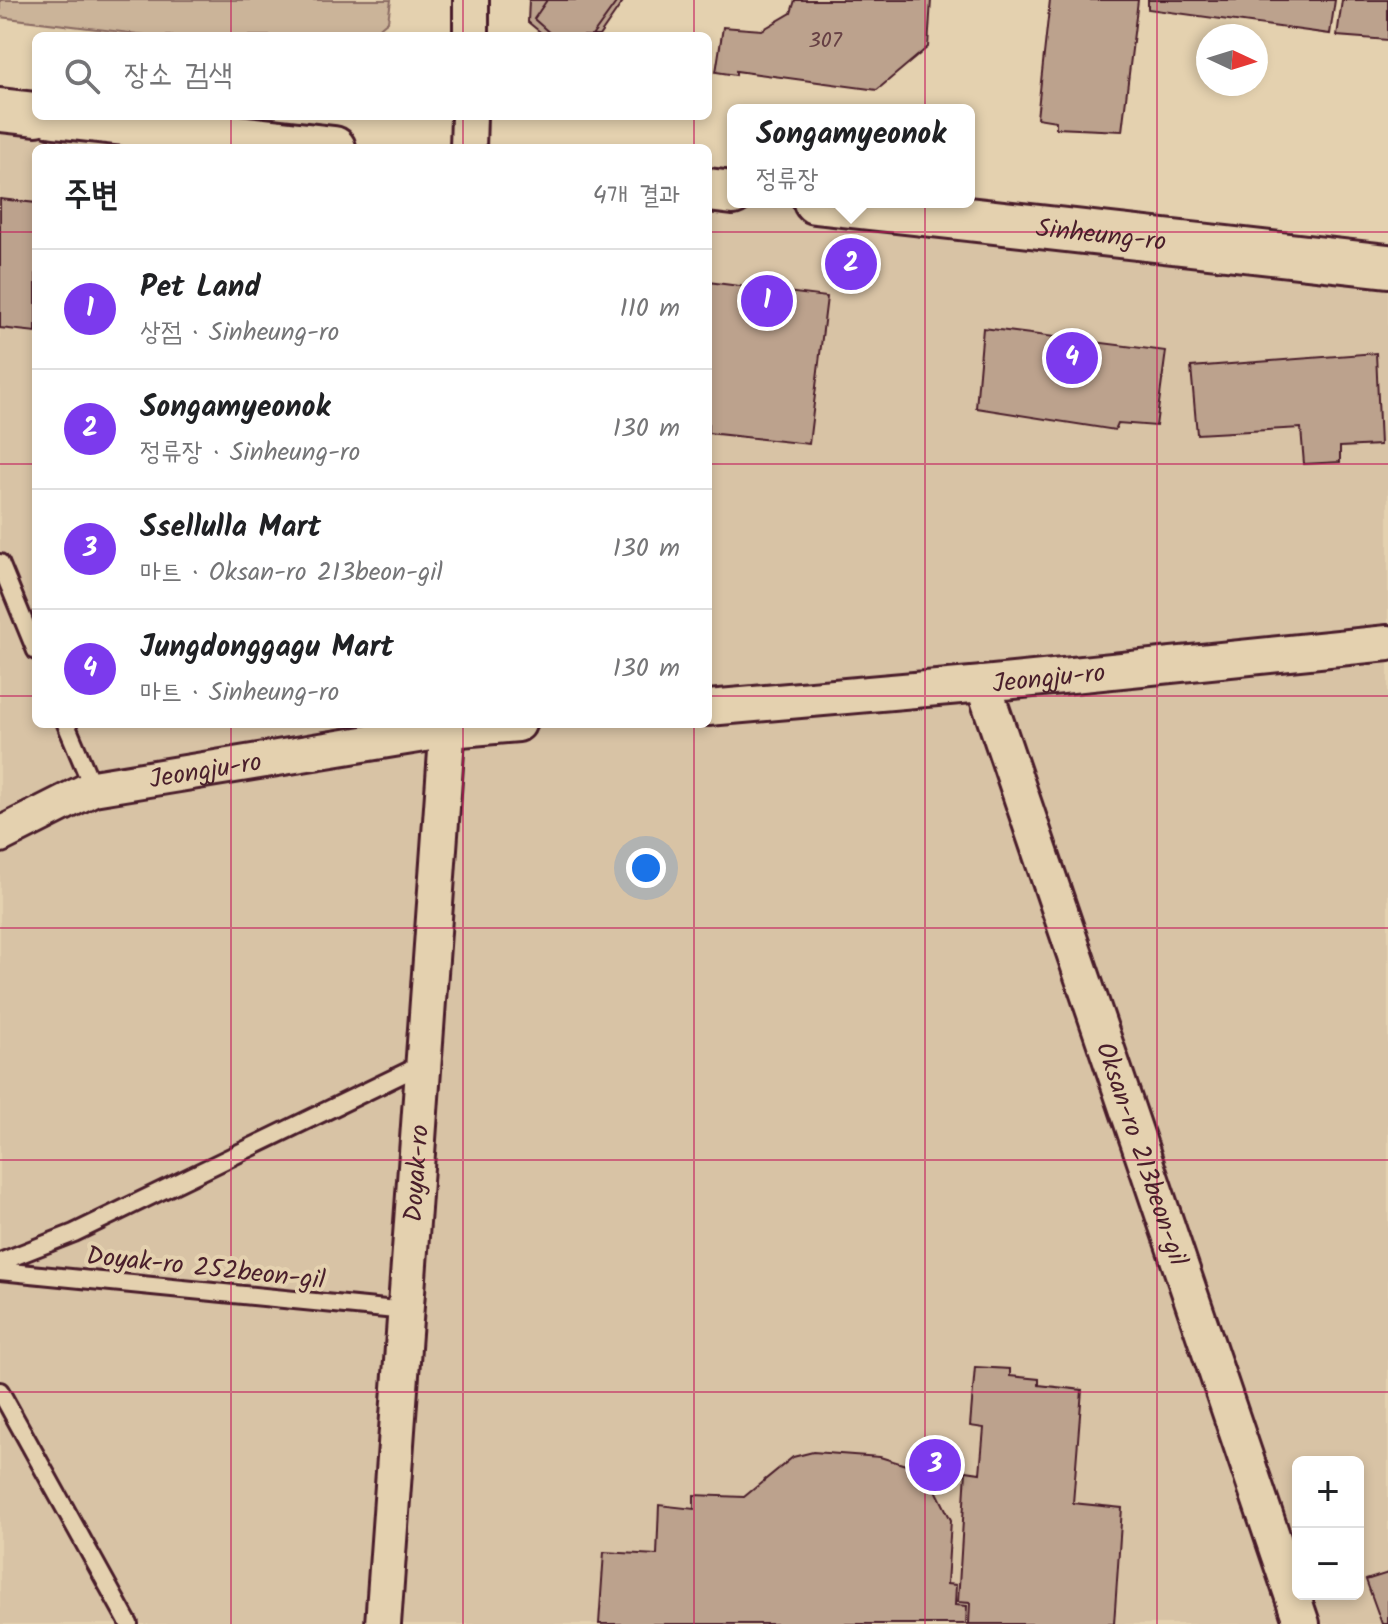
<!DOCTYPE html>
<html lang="ko">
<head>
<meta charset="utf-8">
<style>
	:root { --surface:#fff; --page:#f6f6f6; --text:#202124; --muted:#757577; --line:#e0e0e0; --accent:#7c3aed }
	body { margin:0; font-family:Kalam,"Poor Story",sans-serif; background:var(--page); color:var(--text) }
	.controls { position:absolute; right:24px; bottom:24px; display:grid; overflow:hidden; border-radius:12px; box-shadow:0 4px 12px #0003 }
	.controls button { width:72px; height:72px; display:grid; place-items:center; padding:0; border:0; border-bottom:2px solid var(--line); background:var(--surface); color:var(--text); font:40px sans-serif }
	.compass { position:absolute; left:1196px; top:24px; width:72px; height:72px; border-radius:50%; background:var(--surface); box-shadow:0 4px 12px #0003; rotate:94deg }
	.you { position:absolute; left:646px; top:868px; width:28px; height:28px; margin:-20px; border:6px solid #fff; border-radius:50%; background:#1a73e8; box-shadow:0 0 0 12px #1a73e833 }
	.badge { display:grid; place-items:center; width:52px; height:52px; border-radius:50%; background:var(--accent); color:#fff; font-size:26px; font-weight:700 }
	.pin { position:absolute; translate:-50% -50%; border:4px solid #fff; box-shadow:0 2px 8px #0006 }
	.popup { position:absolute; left:727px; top:104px; width:248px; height:104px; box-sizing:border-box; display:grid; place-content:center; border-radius:12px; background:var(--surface); filter:drop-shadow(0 2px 6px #0005); font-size:26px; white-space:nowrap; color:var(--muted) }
	.popup b { font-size:30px; color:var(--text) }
	.popup::after { content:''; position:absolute; left:50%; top:100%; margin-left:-16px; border:16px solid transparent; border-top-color:var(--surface) }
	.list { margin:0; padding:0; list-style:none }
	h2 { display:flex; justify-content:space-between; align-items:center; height:104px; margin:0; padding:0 32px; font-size:34px }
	h2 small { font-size:26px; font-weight:400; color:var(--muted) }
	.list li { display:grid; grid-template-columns:52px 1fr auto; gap:24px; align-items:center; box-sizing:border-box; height:120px; padding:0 32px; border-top:2px solid var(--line) }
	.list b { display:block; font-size:30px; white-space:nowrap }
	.list p { margin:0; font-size:26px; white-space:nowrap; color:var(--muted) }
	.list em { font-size:26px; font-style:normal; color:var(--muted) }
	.icon { flex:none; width:44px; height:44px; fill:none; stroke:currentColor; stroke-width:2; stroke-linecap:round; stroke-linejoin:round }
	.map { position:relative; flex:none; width:1388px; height:1624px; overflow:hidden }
	.search { position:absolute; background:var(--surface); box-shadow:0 4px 12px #0003; left:32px; top:32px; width:680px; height:88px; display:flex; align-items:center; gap:20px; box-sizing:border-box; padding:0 28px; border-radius:12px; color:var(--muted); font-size:30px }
	.panel { position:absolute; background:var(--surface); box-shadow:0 4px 12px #0003; left:32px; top:144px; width:680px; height:584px; border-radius:12px }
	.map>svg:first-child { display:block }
	.built { fill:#d8c3a5; fill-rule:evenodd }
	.green { fill:#cbb499; stroke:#8a6a62; stroke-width:2 }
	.building { fill:#bca28d; stroke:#4a1f2b; stroke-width:2 }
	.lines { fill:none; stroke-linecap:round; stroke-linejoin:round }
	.service-casing { stroke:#4a1f2b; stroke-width:22 }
	.minor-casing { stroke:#4a1f2b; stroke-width:40 }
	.tertiary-casing { stroke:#4a1f2b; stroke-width:48 }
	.service { stroke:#e4d1af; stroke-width:16 }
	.minor { stroke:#e4d1af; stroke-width:34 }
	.tertiary { stroke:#e4d1af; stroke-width:42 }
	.grid { fill:none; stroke:#c2185b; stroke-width:2; stroke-opacity:0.55 }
	.labels { text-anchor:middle; stroke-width:8; stroke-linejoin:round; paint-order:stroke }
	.number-label { font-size:22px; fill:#664044 }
	.street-label { font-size:26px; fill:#4a1f2b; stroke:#e4d1af }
</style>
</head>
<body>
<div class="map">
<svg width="1388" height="1624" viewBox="0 0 1388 1624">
	<rect width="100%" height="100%" fill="#e4d1af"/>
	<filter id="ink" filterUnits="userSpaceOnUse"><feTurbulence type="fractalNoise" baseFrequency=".0125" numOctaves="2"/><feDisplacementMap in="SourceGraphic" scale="16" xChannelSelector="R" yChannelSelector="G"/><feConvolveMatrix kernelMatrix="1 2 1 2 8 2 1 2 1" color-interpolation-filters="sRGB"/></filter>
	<g filter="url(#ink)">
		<!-- built -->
		<path class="built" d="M 0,110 L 334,148 L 36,148 L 36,724 L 708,724 L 708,192 L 733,202 L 790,202 L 1388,274 L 1388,1624 L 0,1624 ZM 1298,1462 L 1358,1462 L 1358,1594 L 1298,1594 Z"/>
		<!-- green -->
		<path class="green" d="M 0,0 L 391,0 L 388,21 L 370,36 L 154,36 L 0,17 Z"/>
		<!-- building -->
		<path class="building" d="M 529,0 L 624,0 L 599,36 L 545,36 L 528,22 Z
			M 547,0 L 618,0 L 592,36 L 553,36 L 534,19 Z
			M 795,0 L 931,0 L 928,47 L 877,90 L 736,71 L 736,75 L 716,72 L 723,27 L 762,30 L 791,13 Z
			M 1050,0 L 1138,0 L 1122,131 L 1056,128 L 1056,121 L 1037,118 Z
			M 1148,0 L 1335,0 L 1330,34 L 1148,9 Z
			M 1342,0 L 1388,0 L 1388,40 L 1337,36 Z
			M 0,199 L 36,203 L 36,332 L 0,328 Z
			M 708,282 L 827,297 L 809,444 L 708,433 Z
			M 983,328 L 1166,351 L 1156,426 L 1118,423 L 1115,430 L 976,408 Z
			M 1376,353 L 1380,445 L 1340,447 L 1340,462 L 1304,464 L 1301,428 L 1197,434 L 1191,367 Z
			M 975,1367 L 1010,1369 L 1010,1376 L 1039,1379 L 1039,1385 L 1082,1390 L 1073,1503 L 1122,1508 L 1114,1624 L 969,1624 L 970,1603 L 958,1602 L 966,1471 L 980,1473 L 984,1428 L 970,1426 Z
			M 813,1452 L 880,1457 L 909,1466 L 929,1476 L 951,1520 L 947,1584 L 956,1585 L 955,1605 L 967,1606 L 966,1624 L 599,1624 L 604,1552 L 657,1555 L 659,1505 L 694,1509 L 694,1495 L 744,1497 L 793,1457 Z
			M 1388,1573 L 1388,1624 L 1382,1624 L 1366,1580 Z"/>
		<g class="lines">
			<defs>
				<path id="service" d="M 0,563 L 36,651
					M 66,724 L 93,788
					M 0,1262 L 74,1233 L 423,1064
					M 0,1271 L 406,1311
					M 0,1391 L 129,1624"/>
				<g id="minor">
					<path d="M 471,36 L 471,0"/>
					<path d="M 468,148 L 469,116"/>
					<path id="s1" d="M 983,684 L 1302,1624"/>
					<path id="s2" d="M 708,708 L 983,684 L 1388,643"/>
					<path id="s3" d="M 0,835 L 93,788 L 449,730 L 518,724"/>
					<path id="s4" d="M 383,1624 L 448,724"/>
				</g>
				<g id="tertiary">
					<path d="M 0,110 L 36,114"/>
					<path d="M 54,116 L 334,148"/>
					<path d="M 708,190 L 733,193"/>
					<path id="s5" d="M 815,202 L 1388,266"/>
				</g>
			</defs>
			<!-- service casing -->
			<use href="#service" class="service-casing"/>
			<!-- minor casing -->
			<use href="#minor" class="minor-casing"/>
			<!-- tertiary casing -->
			<use href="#tertiary" class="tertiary-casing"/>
			<!-- service -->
			<use href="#service" class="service"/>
			<!-- minor -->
			<use href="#minor" class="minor"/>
			<!-- tertiary -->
			<use href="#tertiary" class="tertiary"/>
		</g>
	</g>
	<!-- grid -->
	<path class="grid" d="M 231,0 L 231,36M 463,0 L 463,36M 694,0 L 694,36M 925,0 L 925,1624M 1157,0 L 1157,1624M 231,116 L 231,148M 463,116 L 463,148M 694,116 L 694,148M 0,232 L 36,232M 708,232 L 1388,232M 0,464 L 36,464M 708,464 L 1388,464M 0,696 L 36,696M 708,696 L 1388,696M 231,724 L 231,1624M 463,724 L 463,1624M 694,724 L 694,1624M 0,928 L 1388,928M 0,1160 L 1388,1160M 0,1392 L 1388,1392"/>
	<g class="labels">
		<!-- number labels -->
		<g class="number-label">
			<text x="825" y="47">307</text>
		</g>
		<!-- street labels -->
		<g class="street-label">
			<text dy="9" stroke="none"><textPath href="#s5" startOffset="288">Sinheung-ro</textPath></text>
			<text dy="9" stroke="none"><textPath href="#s2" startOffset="342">Jeongju-ro</textPath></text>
			<text dy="9" stroke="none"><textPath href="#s3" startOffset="218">Jeongju-ro</textPath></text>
			<text dy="9" stroke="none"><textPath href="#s1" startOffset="496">Oksan-ro 213beon-gil</textPath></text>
			<text dy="9" stroke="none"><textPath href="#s4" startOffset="452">Doyak-ro</textPath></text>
			<text transform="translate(206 1267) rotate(6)" y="9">Doyak-ro 252beon-gil</text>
		</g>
	</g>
</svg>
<div class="controls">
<button>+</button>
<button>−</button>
</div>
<svg class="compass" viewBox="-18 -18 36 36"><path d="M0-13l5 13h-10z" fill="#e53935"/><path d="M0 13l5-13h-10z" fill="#757577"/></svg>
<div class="you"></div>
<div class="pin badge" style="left:767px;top:301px">1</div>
<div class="pin badge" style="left:851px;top:264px">2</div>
<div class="popup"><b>Songamyeonok</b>정류장</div>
<div class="pin badge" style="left:935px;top:1465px">3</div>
<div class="pin badge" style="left:1072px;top:358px">4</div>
<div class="search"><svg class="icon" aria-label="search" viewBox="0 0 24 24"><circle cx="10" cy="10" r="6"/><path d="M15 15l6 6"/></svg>장소 검색</div>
<section class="panel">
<h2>주변<small>4개 결과</small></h2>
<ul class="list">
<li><span class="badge">1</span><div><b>Pet Land</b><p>상점 · Sinheung-ro</p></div><em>110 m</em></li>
<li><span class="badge">2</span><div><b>Songamyeonok</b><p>정류장 · Sinheung-ro</p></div><em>130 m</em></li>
<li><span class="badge">3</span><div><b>Ssellulla Mart</b><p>마트 · Oksan-ro 213beon-gil</p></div><em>130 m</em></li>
<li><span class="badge">4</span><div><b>Jungdonggagu Mart</b><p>마트 · Sinheung-ro</p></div><em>130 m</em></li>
</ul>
</section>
</div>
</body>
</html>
